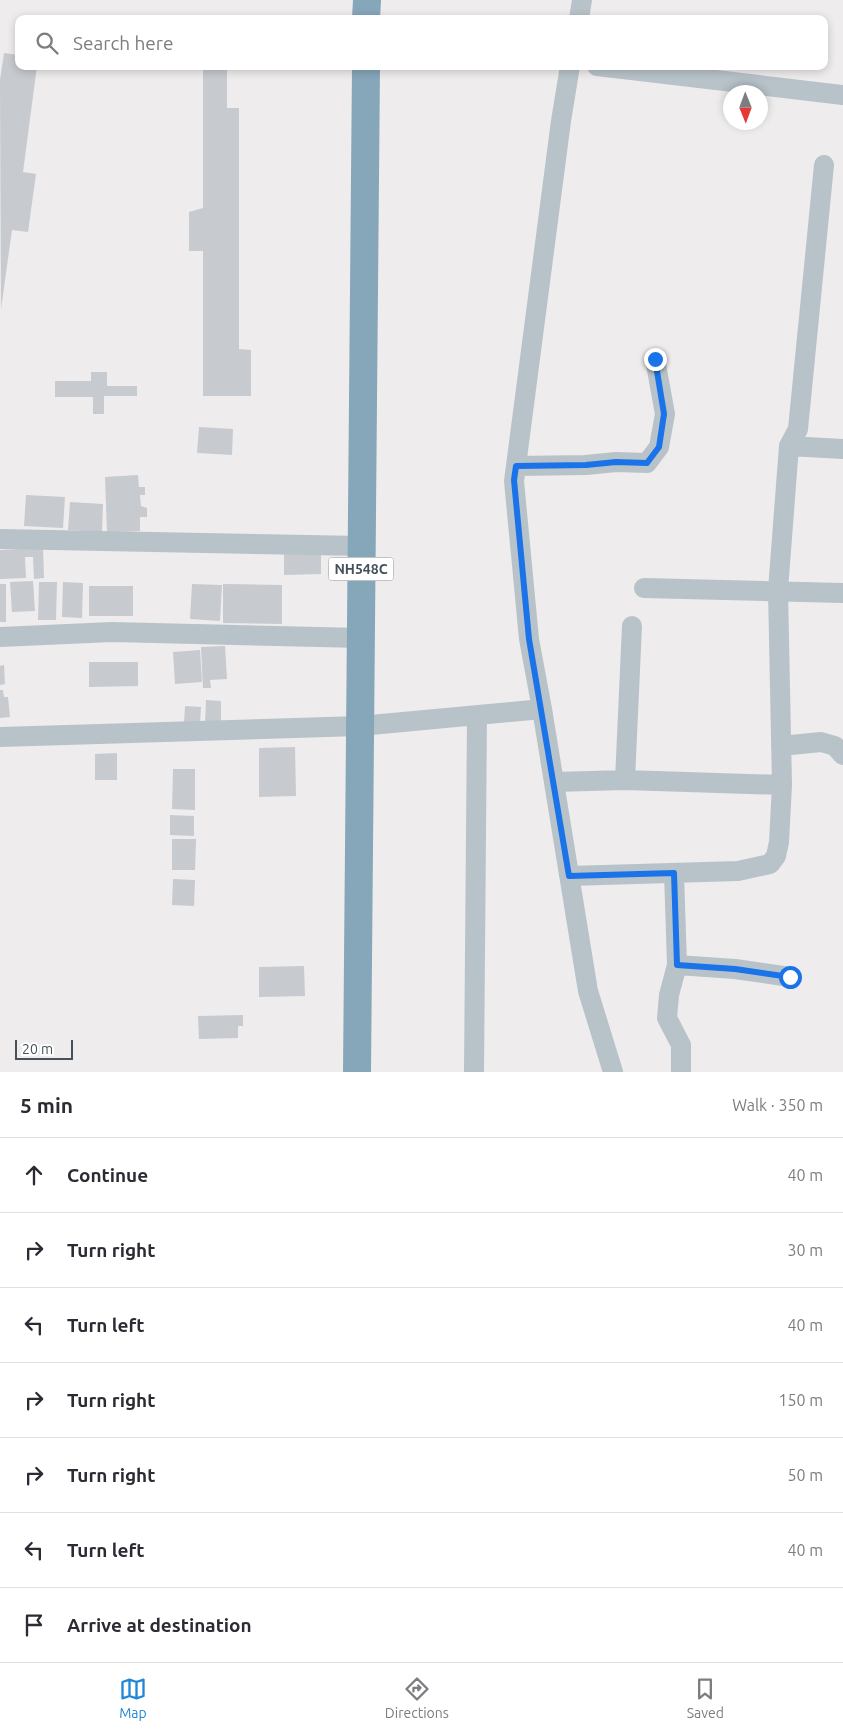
<!DOCTYPE html>
<html lang="en">
<head>
<meta charset="utf-8">
<style>
	:root { --surface:#fff; --page:#f7f7f7; --text:#2b2b33; --muted:#7c7c81; --line:#e1e1e2; --accent:#2086d5 }
	body { margin:0; font-family:Ubuntu,sans-serif; background:var(--page); color:var(--text) }
	.compass { position:absolute; left:723px; top:85px; width:45px; height:45px; border-radius:50%; background:var(--surface); box-shadow:0 2px 8px #0003; rotate:179deg }
	.scale { position:absolute; left:15px; bottom:12px; width:58px; box-sizing:border-box; padding-left:5px; border:2px solid #465259; border-top:0; font-size:14px; line-height:18px; white-space:nowrap; color:#465259; -webkit-text-stroke:4px #fff; paint-order:stroke }
	.stop { position:absolute; width:15px; height:15px; margin:-11px; border:4px solid #1a73e8; border-radius:50%; background:#fff }
	.stop.end { background:#1a73e8; border-color:#fff; box-shadow:0 1px 5px #0008 }
	.list { margin:0; padding:0; list-style:none }
	h2 { display:flex; justify-content:space-between; align-items:center; height:65px; margin:0; padding:0 20px; font-size:21px }
	h2 small { font-size:16px; font-weight:400; color:var(--muted) }
	.list li { display:grid; grid-template-columns:32px 1fr auto; gap:15px; align-items:center; box-sizing:border-box; height:75px; padding:0 20px; border-top:1px solid var(--line) }
	.list b { display:block; font-size:19px; white-space:nowrap }
	.list em { font-size:16px; font-style:normal; color:var(--muted) }
	.icon { flex:none; width:28px; height:28px; fill:none; stroke:currentColor; stroke-width:2; stroke-linecap:round; stroke-linejoin:round }
	.map { position:relative; flex:none; width:843px; height:1072px; overflow:hidden }
	.search { position:absolute; background:var(--surface); box-shadow:0 2px 8px #0003; left:15px; right:15px; top:15px; height:55px; display:flex; align-items:center; gap:12px; box-sizing:border-box; padding:0 18px; border-radius:10px; color:var(--muted); font-size:19px }
	.sheet { height:590px; background:var(--surface) }
	nav { display:flex; justify-content:space-around; align-items:center; box-sizing:border-box; height:70px; border-top:1px solid var(--line); background:var(--surface); font-size:14px; color:var(--muted) }
	nav a { display:grid; justify-items:center; gap:2px }
	nav .on { color:var(--accent) }
	.map>svg:first-child { display:block }
	.building { fill:#c7cacf }
	.lines { fill:none; stroke-linecap:round; stroke-linejoin:round }
	.street { stroke:#b8c3c9; stroke-width:20 }
	.highway { stroke:#86a6ba; stroke-width:28 }
	.route { stroke:#1a73e8; stroke-width:6 }
	.labels { text-anchor:middle; stroke-width:4; stroke-linejoin:round; paint-order:stroke }
	.shield { fill:#fff; stroke:#7e868b; stroke-width:1 }
	.shield-label { font-size:14px; font-weight:bold; fill:#465259 }
</style>
</head>
<body>
<div class="map">
<svg width="843" height="1072" viewBox="0 0 843 1072">
	<rect width="100%" height="100%" fill="#efeced"/>
	<!-- building -->
	<path class="building" d="M 4,53 L 19,55 L 19,66 L 37,66 L 23,172 L 36,174 L 28,232 L 12,230 L 1,309 L 0,80 Z
		M 203,68 L 227,68 L 227,108 L 239,108 L 239,349 L 251,350 L 251,396 L 203,396 L 203,251 L 189,251 L 189,212 L 203,208 Z
		M 91,372 L 107,372 L 107,386 L 137,386 L 137,396 L 104,396 L 104,414 L 93,414 L 93,397 L 55,397 L 55,381 L 91,381 Z
		M 199,427 L 233,429 L 232,455 L 197,453 Z
		M 138,475 L 139,487 L 145,487 L 145,495 L 140,495 L 141,506 L 147,508 L 147,517 L 140,517 L 140,531 L 107,532 L 105,477 Z
		M 26,495 L 65,497 L 63,528 L 24,526 Z
		M 70,502 L 103,504 L 102,532 L 68,530 Z
		M 43,548 L 44,578 L 34,579 L 33,557 L 25,557 L 26,578 L 0,579 L 0,550 Z
		M 321,550 L 321,574 L 284,575 L 284,551 Z
		M 33,581 L 35,611 L 12,612 L 10,582 Z
		M 39,582 L 57,582 L 56,620 L 38,620 Z
		M 63,582 L 83,583 L 82,618 L 62,617 Z
		M 0,584 L 6,584 L 6,622 L 0,622 Z
		M 192,584 L 222,585 L 220,621 L 190,619 Z
		M 223,584 L 282,585 L 282,624 L 223,623 Z
		M 89,586 L 133,586 L 133,616 L 89,616 Z
		M 225,646 L 227,679 L 210,680 L 211,688 L 203,688 L 201,647 Z
		M 200,650 L 202,682 L 175,684 L 173,652 Z
		M 89,662 L 138,662 L 138,686 L 89,687 Z
		M 4,665 L 5,684 L 0,685 L 0,666 Z
		M 0,690 L 3,690 L 4,697 L 8,697 L 10,717 L 0,718 Z
		M 206,700 L 221,701 L 221,725 L 205,725 Z
		M 185,706 L 201,707 L 200,724 L 184,723 Z
		M 295,747 L 296,796 L 259,797 L 259,748 Z
		M 117,753 L 117,780 L 95,780 L 95,754 Z
		M 173,769 L 195,769 L 195,810 L 172,809 Z
		M 170,815 L 194,816 L 194,836 L 170,835 Z
		M 172,839 L 196,839 L 195,870 L 172,870 Z
		M 173,879 L 195,880 L 194,906 L 172,905 Z
		M 304,966 L 305,996 L 259,997 L 259,967 Z
		M 243,1015 L 243,1026 L 238,1026 L 238,1038 L 199,1039 L 198,1016 Z"/>
	<g class="lines">
		<!-- street -->
		<path class="street" d="M 579,19 L 582,0
			M 597,66 L 843,95
			M 789,446 L 843,449
			M 516,466 L 586,465 L 616,462 L 647,463 L 659,447 L 665,414 L 655,359
			M 0,539 L 362,546
			M 644,588 L 843,593
			M 0,637 L 112,632 L 361,638
			M 542,709 L 588,991 L 613,1072
			M 0,737 L 360,726 L 542,709 L 529,639 L 514,481 L 561,121 L 570,66
			M 781,746 L 821,742 L 835,746 L 843,755
			M 625,780 L 632,626
			M 554,782 L 625,780 L 782,785
			M 674,873 L 677,965 L 669,995 L 667,1018 L 681,1045 L 681,1072
			M 569,876 L 738,871 L 770,864 L 776,856 L 779,842 L 782,785 L 778,590 L 789,446 L 798,429 L 824,165
			M 677,965 L 735,969 L 790,977
			M 474,1072 L 477,715"/>
		<!-- highway -->
		<path class="highway" d="M 366,19 L 367,0
			M 357,1072 L 366,66"/>
	</g>
	<g class="lines">
		<!-- route -->
		<path class="route" d="M 655,359 L 664,414 L 659,447 L 647,463 L 616,462 L 586,465 L 516,466 L 514,480 L 529,639 L 569,876 L 674,873 L 677,965 L 735,969 L 790,977"/>
	</g>
	<g class="labels">
		<!-- shield labels -->
		<rect class="shield" x="328.5" y="557.5" width="65" height="23" rx="4"/>
		<g class="shield-label">
			<text x="361" y="574">NH548C</text>
		</g>
	</g>
</svg>
<svg class="compass" viewBox="-18 -18 36 36"><path d="M0-13l5 13h-10z" fill="#e53935"/><path d="M0 13l5-13h-10z" fill="#7c7c81"/></svg>
<div class="scale">20 m</div>
<div class="stop" style="left:790px;top:977px"></div>
<div class="stop end" style="left:655px;top:359px"></div>
<div class="search"><svg class="icon" aria-label="search" viewBox="0 0 24 24"><circle cx="10" cy="10" r="6"/><path d="M15 15l6 6"/></svg>Search here</div>
</div>
<section class="sheet">
<h2>5 min<small>Walk · 350 m</small></h2>
<ul class="list">
<li><svg class="icon" aria-label="ahead" viewBox="0 0 24 24"><path d="M12 20V5M6 11l6-6 6 6"/></svg><div><b>Continue</b></div><em>40 m</em></li>
<li><svg class="icon" aria-label="right" viewBox="0 0 24 24"><path d="M7 20v-9h11M14 6l5 5-5 5"/></svg><div><b>Turn right</b></div><em>30 m</em></li>
<li><svg class="icon" aria-label="left" viewBox="0 0 24 24"><path d="M17 20v-9H6M10 6l-5 5 5 5"/></svg><div><b>Turn left</b></div><em>40 m</em></li>
<li><svg class="icon" aria-label="right" viewBox="0 0 24 24"><path d="M7 20v-9h11M14 6l5 5-5 5"/></svg><div><b>Turn right</b></div><em>150 m</em></li>
<li><svg class="icon" aria-label="right" viewBox="0 0 24 24"><path d="M7 20v-9h11M14 6l5 5-5 5"/></svg><div><b>Turn right</b></div><em>50 m</em></li>
<li><svg class="icon" aria-label="left" viewBox="0 0 24 24"><path d="M17 20v-9H6M10 6l-5 5 5 5"/></svg><div><b>Turn left</b></div><em>40 m</em></li>
<li><svg class="icon" aria-label="arrive" viewBox="0 0 24 24"><path d="M6 21V4h12l-3 4 3 4H6"/></svg><div><b>Arrive at destination</b></div></li>
</ul>
</section>
<nav>
<a class="on"><svg class="icon" aria-label="map" viewBox="0 0 24 24"><path d="M3 6l6-2 6 2 6-2v14l-6 2-6-2-6 2zM9 4v14M15 6v14"/></svg>Map</a>
<a><svg class="icon" aria-label="directions" viewBox="0 0 24 24"><path d="M12 3l9 9-9 9-9-9zM9 14v-3h6M13 9l2 2-2 2"/></svg>Directions</a>
<a><svg class="icon" aria-label="saved" viewBox="0 0 24 24"><path d="M7 4h10v16l-5-4-5 4z"/></svg>Saved</a>
</nav>
</body>
</html>
